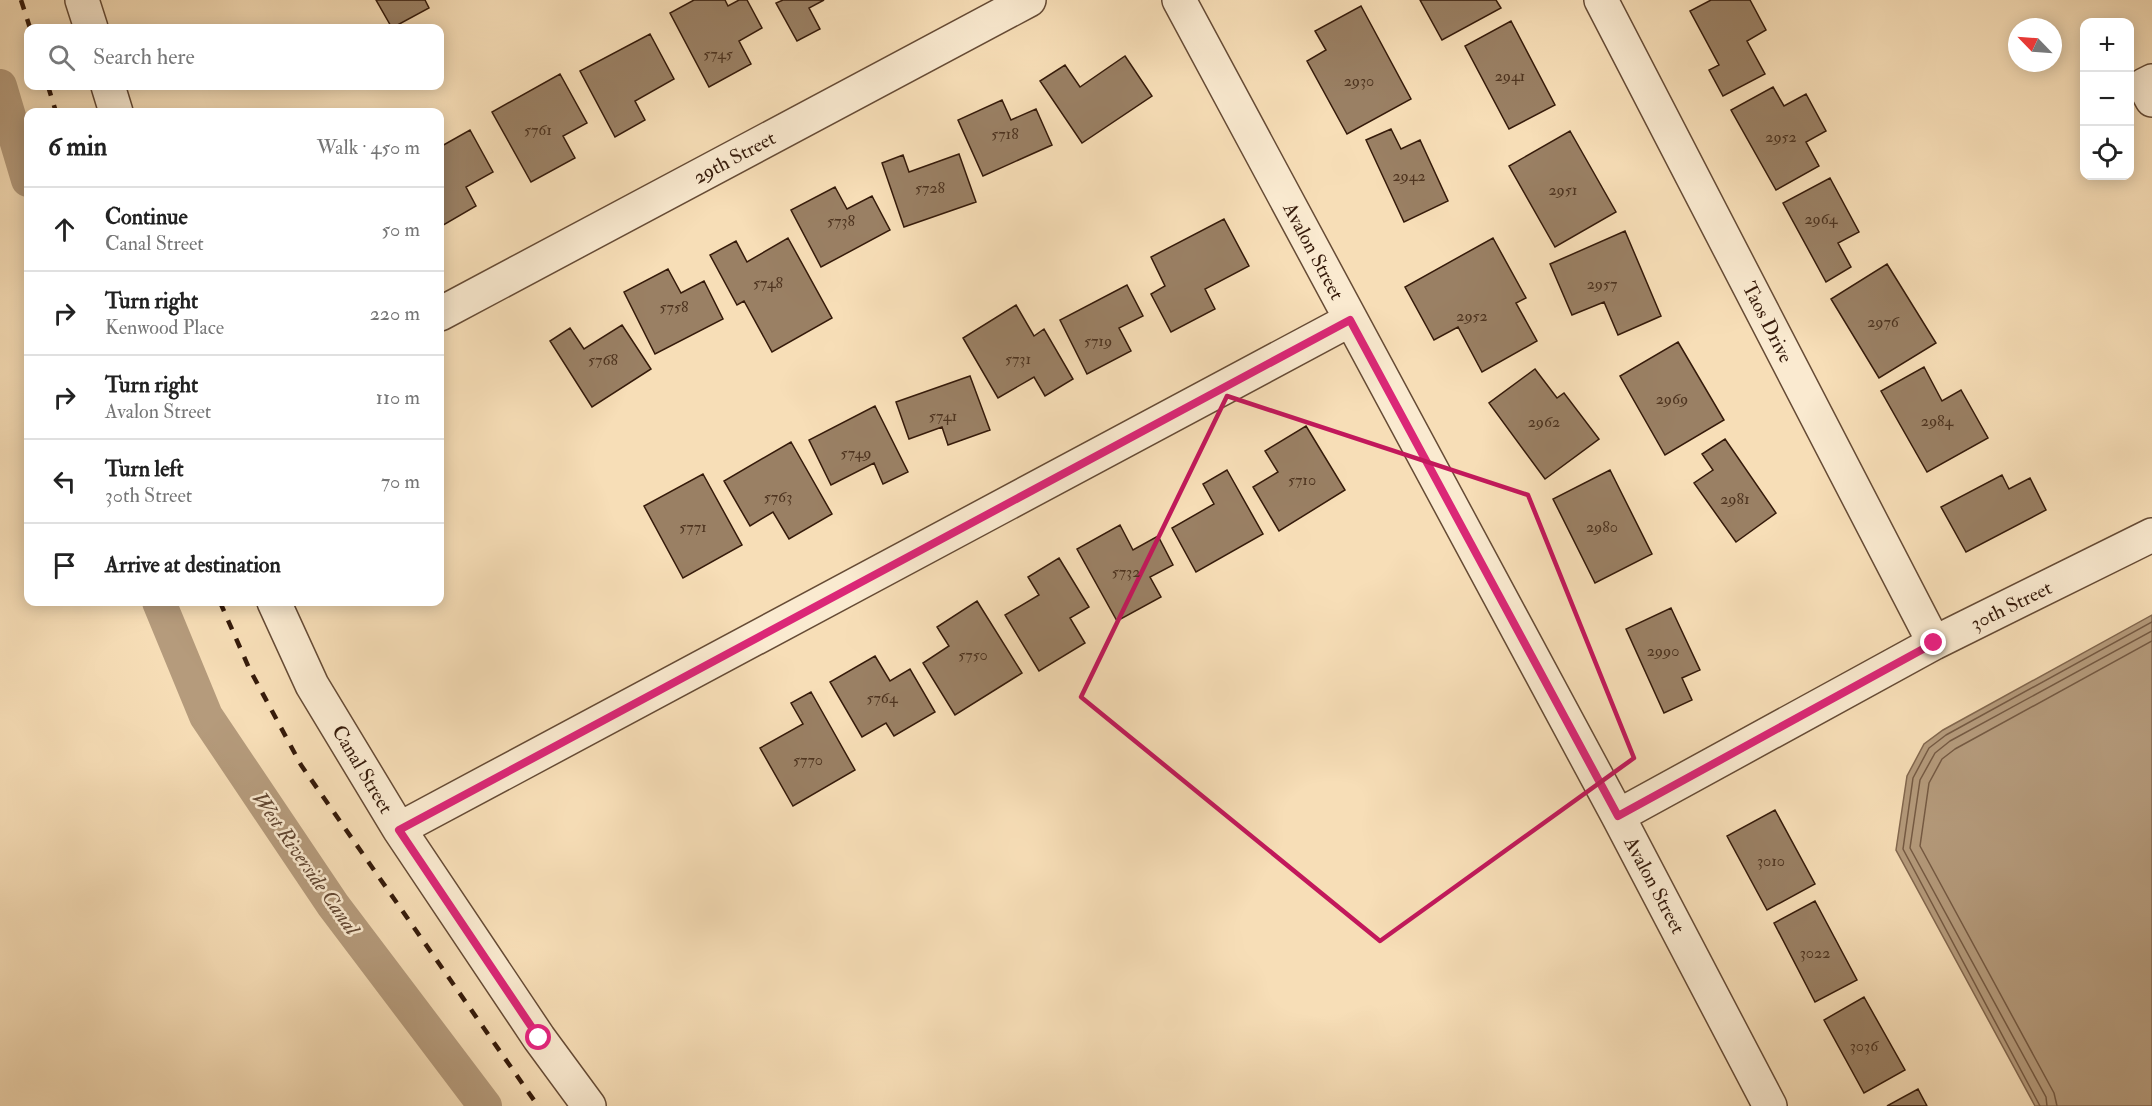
<!DOCTYPE html>
<html lang="en">
<head>
<meta charset="utf-8">
<style>
	:root { --surface:#fff; --page:#f2f2f2; --text:#222; --muted:#767676; --line:#e0e0e0 }
	body { margin:0; font-family:"IM FELL Double Pica",serif; background:var(--page); color:var(--text) }
	.controls { position:absolute; right:18px; top:18px; display:grid; overflow:hidden; border-radius:12px; box-shadow:0 3px 15px #0003 }
	.controls button { width:54px; height:54px; display:grid; place-items:center; padding:0; border:0; border-bottom:2px solid var(--line); background:var(--surface); color:var(--text); font:30px sans-serif }
	.compass { position:absolute; left:2008px; top:18px; width:54px; height:54px; border-radius:50%; background:var(--surface); box-shadow:0 3px 15px #0003; rotate:295deg }
	.stop { position:absolute; width:18px; height:18px; margin:-14px; border:4px solid #db2777; border-radius:50%; background:#fff }
	.stop.end { background:#db2777; border-color:#fff; box-shadow:0 2px 6px #0008 }
	.list { margin:0; padding:0; list-style:none }
	h2 { display:flex; justify-content:space-between; align-items:center; height:78px; margin:0; padding:0 24px; font-size:26px }
	h2 small { font-size:20px; font-weight:400; color:var(--muted) }
	.list li { display:grid; grid-template-columns:39px 1fr auto; gap:18px; align-items:center; box-sizing:border-box; height:84px; padding:0 24px; border-top:2px solid var(--line) }
	.list b { display:block; font-size:22px; white-space:nowrap }
	.list p { margin:0; font-size:20px; white-space:nowrap; color:var(--muted) }
	.list em { font-size:20px; font-style:normal; color:var(--muted) }
	.icon { flex:none; width:33px; height:33px; fill:none; stroke:currentColor; stroke-width:2; stroke-linecap:round; stroke-linejoin:round }
	.map { position:relative; flex:none; width:2152px; height:1106px; overflow:hidden }
	.search { position:absolute; background:var(--surface); box-shadow:0 3px 15px #0003; left:24px; top:24px; width:420px; height:66px; display:flex; align-items:center; gap:15px; box-sizing:border-box; padding:0 21px; border-radius:12px; color:var(--muted); font-size:22px }
	.panel { position:absolute; background:var(--surface); box-shadow:0 3px 15px #0003; left:24px; top:108px; width:420px; height:498px; border-radius:12px }
	.map>svg:first-child { display:block }
	.water { fill:#b59b7c; stroke:#82674e; stroke-width:1.5 }
	.lines { fill:none; stroke-linecap:round; stroke-linejoin:round }
	.shore { stroke:#755a43; stroke-width:1.5 }
	.canal { stroke:#b59b7c; stroke-width:34 }
	.building { fill:#9a8064; stroke:#351a0a; stroke-width:1.5 }
	.minor-casing { stroke:#664b35; stroke-width:36 }
	.minor { stroke:#faead0; stroke-width:33 }
	.rail { stroke:#351a0a; stroke-width:4.5; stroke-dasharray:10 10; stroke-linecap:butt }
	.route { stroke:#db2777; stroke-width:8 }
	.marked { fill:none; stroke:#c2185b; stroke-width:4.5; stroke-linejoin:round }
	.labels { text-anchor:middle; stroke-width:5; stroke-linejoin:round; paint-order:stroke }
	.number-label { font-size:16px; fill:#4e3420 }
	.street-label { font-size:20px; fill:#351a0a; stroke:#faead0 }
	.water-label { font-size:21px; font-style:italic; fill:#624732; stroke:#faead0 }
</style>
</head>
<body>
<div class="map">
<svg width="2152" height="1106" viewBox="0 0 2152 1106">
	<rect width="100%" height="100%" fill="#f7deb7"/>
	<filter id="stains"><feTurbulence type="fractalNoise" baseFrequency=".00333" numOctaves="4"/><feColorMatrix values="0 0 0 0 .2 0 0 0 0 .09 0 0 0 0 .02 0 0 0 .5 -.17"/></filter>
	<radialGradient id="worn" r=".72"><stop offset=".6" stop-color="#630" stop-opacity="0"/><stop offset="1" stop-color="#630" stop-opacity=".3"/></radialGradient>
	<!-- water -->
	<path class="water" d="M 2152,615 L 2152,1106 L 2035,1106 L 1896,850 L 1907,776 L 1924,744 L 1943,730 Z"/>
	<g class="lines">
		<!-- shore -->
		<path class="shore" d="M 2040,1106 L 1903,849 L 1913,778 L 1929,748 L 1946,735 L 2152,622
			M 2047,1106 L 2046,1097 L 1910,848 L 1920,780 L 1935,753 L 1950,741 L 2152,631
			M 2057,1106 L 2054,1093 L 1920,846 L 1929,783 L 1942,759 L 1955,749 L 2152,641"/>
		<!-- canal -->
		<path class="canal" d="M 0,86 L 28,180
			M 159,602 L 206,716 L 333,905 L 485,1106"/>
	</g>
	<!-- building -->
	<path class="building" d="M 376,0 L 425,0 L 429,8 L 392,28 Z
		M 694,0 L 725,0 L 728,6 L 739,0 L 747,0 L 762,28 L 739,41 L 751,64 L 709,87 L 670,13 Z
		M 783,0 L 824,0 L 809,8 L 820,29 L 797,41 L 776,3 Z
		M 1420,0 L 1496,0 L 1501,8 L 1442,40 Z
		M 1711,0 L 1750,0 L 1766,30 L 1747,41 L 1765,74 L 1723,96 L 1709,70 L 1719,65 L 1690,11 Z
		M 1361,6 L 1411,99 L 1347,134 L 1307,61 L 1326,50 L 1315,31 Z
		M 1511,21 L 1555,105 L 1509,129 L 1465,46 Z
		M 650,34 L 674,79 L 635,101 L 645,120 L 615,137 L 580,71 Z
		M 1125,56 L 1152,96 L 1082,143 L 1040,81 L 1065,65 L 1080,87 Z
		M 560,74 L 587,123 L 563,136 L 575,158 L 531,182 L 492,112 Z
		M 1773,87 L 1784,106 L 1806,94 L 1826,131 L 1806,142 L 1819,166 L 1776,190 L 1731,110 Z
		M 1002,100 L 1011,120 L 1036,109 L 1052,145 L 983,176 L 958,120 Z
		M 1391,129 L 1401,149 L 1420,140 L 1448,201 L 1404,222 L 1366,140 Z
		M 470,130 L 493,172 L 466,187 L 476,206 L 440,227 L 440,147 Z
		M 1570,131 L 1616,212 L 1555,247 L 1509,166 Z
		M 959,154 L 976,202 L 904,227 L 882,163 L 903,155 L 909,172 Z
		M 1830,178 L 1859,232 L 1838,243 L 1851,267 L 1826,282 L 1783,203 Z
		M 835,187 L 847,209 L 872,196 L 890,230 L 821,267 L 791,210 Z
		M 1224,219 L 1249,266 L 1205,289 L 1215,309 L 1171,332 L 1151,294 L 1165,286 L 1151,257 Z
		M 1625,231 L 1661,316 L 1618,335 L 1604,302 L 1572,315 L 1550,264 Z
		M 788,238 L 832,318 L 772,352 L 744,301 L 737,305 L 710,255 L 736,241 L 747,262 Z
		M 1493,238 L 1526,298 L 1516,303 L 1537,341 L 1482,372 L 1458,327 L 1434,340 L 1405,287 Z
		M 1887,264 L 1936,343 L 1879,378 L 1831,299 Z
		M 668,269 L 681,293 L 704,281 L 723,319 L 655,354 L 624,292 Z
		M 1127,285 L 1143,316 L 1119,328 L 1131,351 L 1087,374 L 1060,320 Z
		M 1016,305 L 1034,336 L 1044,329 L 1073,379 L 1045,396 L 1034,377 L 998,398 L 963,338 Z
		M 622,325 L 651,369 L 592,407 L 550,341 L 570,328 L 584,349 Z
		M 1678,342 L 1724,420 L 1665,455 L 1620,376 Z
		M 1924,367 L 1942,401 L 1961,390 L 1988,438 L 1927,472 L 1881,391 Z
		M 1535,369 L 1557,398 L 1564,393 L 1599,439 L 1545,479 L 1489,403 Z
		M 970,376 L 990,430 L 948,445 L 942,427 L 909,439 L 896,402 Z
		M 875,406 L 908,472 L 883,484 L 874,463 L 831,485 L 809,440 Z
		M 1306,426 L 1345,490 L 1279,531 L 1253,487 L 1278,472 L 1265,451 Z
		M 1725,439 L 1776,513 L 1736,542 L 1694,483 L 1713,470 L 1702,454 Z
		M 791,442 L 832,514 L 789,539 L 773,512 L 750,526 L 724,481 Z
		M 1227,470 L 1263,534 L 1196,572 L 1172,528 L 1214,504 L 1203,484 Z
		M 1610,470 L 1652,554 L 1595,583 L 1553,499 Z
		M 703,474 L 742,545 L 683,578 L 644,506 Z
		M 2002,475 L 2009,489 L 2030,478 L 2046,510 L 1966,552 L 1941,507 Z
		M 1120,525 L 1133,550 L 1158,536 L 1173,565 L 1150,577 L 1161,597 L 1117,621 L 1077,549 Z
		M 1059,558 L 1089,607 L 1070,618 L 1085,643 L 1039,671 L 1005,615 L 1039,595 L 1028,577 Z
		M 977,601 L 1022,673 L 955,715 L 923,663 L 949,646 L 937,627 Z
		M 1671,608 L 1700,670 L 1682,678 L 1692,700 L 1664,713 L 1626,629 Z
		M 875,656 L 890,681 L 910,669 L 935,712 L 894,736 L 886,723 L 862,737 L 830,682 Z
		M 811,692 L 855,770 L 793,806 L 760,748 L 803,724 L 791,703 Z
		M 1775,810 L 1815,884 L 1767,910 L 1727,836 Z
		M 1815,901 L 1857,980 L 1815,1002 L 1774,923 Z
		M 1864,997 L 1905,1070 L 1864,1093 L 1824,1020 Z
		M 1918,1089 L 1927,1106 L 1887,1106 Z"/>
	<g class="lines">
		<defs>
			<path id="minor" d="M 82,0 L 91,28
				M 1179,0 L 1618,816 L 1770,1106
				M 1601,0 L 1934,643
				M 2152,81 L 2144,85 L 2152,100
				M 108,86 L 116,112
				M 440,314 L 1029,0
				M 274,602 L 312,685 L 399,829 L 539,1038 L 589,1106
				M 1618,816 L 1934,643 L 2152,535
				M 399,829 L 1350,320"/>
		</defs>
		<!-- minor casing -->
		<use href="#minor" class="minor-casing"/>
		<!-- minor -->
		<use href="#minor" class="minor"/>
		<!-- rail -->
		<path class="rail" d="M 21,0 L 30,28
			M 48,86 L 56,112
			M 220,602 L 249,668 L 301,765 L 538,1106"/>
	</g>
	<g class="lines">
		<!-- route -->
		<path class="route" d="M 539,1038 L 399,830 L 1350,320 L 1618,816 L 1934,643"/>
	</g>
	<!-- marked area -->
	<path class="marked" d="M 1227,396 L 1528,495 L 1634,758 L 1380,941 L 1081,697 Z"/>
	<g class="labels">
		<!-- number labels -->
		<g class="number-label">
			<text x="718" y="59">5745</text>
			<text x="1510" y="81">2941</text>
			<text x="1359" y="86">2930</text>
			<text x="538" y="135">5761</text>
			<text x="1005" y="139">5718</text>
			<text x="1781" y="142">2952</text>
			<text x="1409" y="181">2942</text>
			<text x="930" y="193">5728</text>
			<text x="1563" y="195">2951</text>
			<text x="1821" y="224">2964</text>
			<text x="841" y="226">5738</text>
			<text x="768" y="288">5748</text>
			<text x="1602" y="289">2957</text>
			<text x="674" y="312">5758</text>
			<text x="1472" y="321">2952</text>
			<text x="1883" y="327">2976</text>
			<text x="1098" y="346">5719</text>
			<text x="1018" y="364">5731</text>
			<text x="603" y="365">5768</text>
			<text x="1672" y="404">2969</text>
			<text x="943" y="421">5741</text>
			<text x="1937" y="426">2984</text>
			<text x="1544" y="427">2962</text>
			<text x="856" y="458">5749</text>
			<text x="1302" y="485">5710</text>
			<text x="778" y="502">5763</text>
			<text x="1735" y="504">2981</text>
			<text x="693" y="532">5771</text>
			<text x="1602" y="532">2980</text>
			<text x="1126" y="577">5732</text>
			<text x="1663" y="656">2990</text>
			<text x="973" y="660">5750</text>
			<text x="882" y="703">5764</text>
			<text x="808" y="765">5770</text>
			<text x="1771" y="866">3010</text>
			<text x="1815" y="958">3022</text>
			<text x="1864" y="1051">3036</text>
		</g>
		<!-- street labels -->
		<g class="street-label">
			<text transform="translate(734 157) rotate(-28)" y="7">29th Street</text>
			<text transform="translate(1314 251) rotate(62)" y="7">Avalon Street</text>
			<text transform="translate(1768 322) rotate(63)" y="7">Taos Drive</text>
			<text transform="translate(2011 605) rotate(-26)" y="7">30th Street</text>
			<text transform="translate(363 769) rotate(59)" y="7">Canal Street</text>
			<text transform="translate(1655 885) rotate(62)" y="7">Avalon Street</text>
		</g>
		<!-- water labels -->
		<g class="water-label">
			<text transform="translate(306 863) rotate(55)" y="7">West Riverside Canal</text>
		</g>
	</g>
	<rect width="100%" height="100%" filter="url(#stains)"/>
	<rect width="100%" height="100%" fill="url(#worn)"/>
</svg>
<div class="controls">
<button>+</button>
<button>−</button>
<button><svg class="icon" aria-label="locate" viewBox="0 0 24 24"><circle cx="12" cy="12" r="6"/><path d="M12 2v4M12 18v4M2 12h4M18 12h4"/></svg></button>
</div>
<svg class="compass" viewBox="-18 -18 36 36"><path d="M0-13l5 13h-10z" fill="#e53935"/><path d="M0 13l5-13h-10z" fill="#767676"/></svg>
<div class="stop" style="left:539px;top:1038px"></div>
<div class="stop end" style="left:1934px;top:643px"></div>
<div class="search"><svg class="icon" aria-label="search" viewBox="0 0 24 24"><circle cx="10" cy="10" r="6"/><path d="M15 15l6 6"/></svg>Search here</div>
<section class="panel">
<h2>6 min<small>Walk · 450 m</small></h2>
<ul class="list">
<li><svg class="icon" aria-label="ahead" viewBox="0 0 24 24"><path d="M12 20V5M6 11l6-6 6 6"/></svg><div><b>Continue</b><p>Canal Street</p></div><em>50 m</em></li>
<li><svg class="icon" aria-label="right" viewBox="0 0 24 24"><path d="M7 20v-9h11M14 6l5 5-5 5"/></svg><div><b>Turn right</b><p>Kenwood Place</p></div><em>220 m</em></li>
<li><svg class="icon" aria-label="right" viewBox="0 0 24 24"><path d="M7 20v-9h11M14 6l5 5-5 5"/></svg><div><b>Turn right</b><p>Avalon Street</p></div><em>110 m</em></li>
<li><svg class="icon" aria-label="left" viewBox="0 0 24 24"><path d="M17 20v-9H6M10 6l-5 5 5 5"/></svg><div><b>Turn left</b><p>30th Street</p></div><em>70 m</em></li>
<li><svg class="icon" aria-label="arrive" viewBox="0 0 24 24"><path d="M6 21V4h12l-3 4 3 4H6"/></svg><div><b>Arrive at destination</b></div></li>
</ul>
</section>
</div>
</body>
</html>
